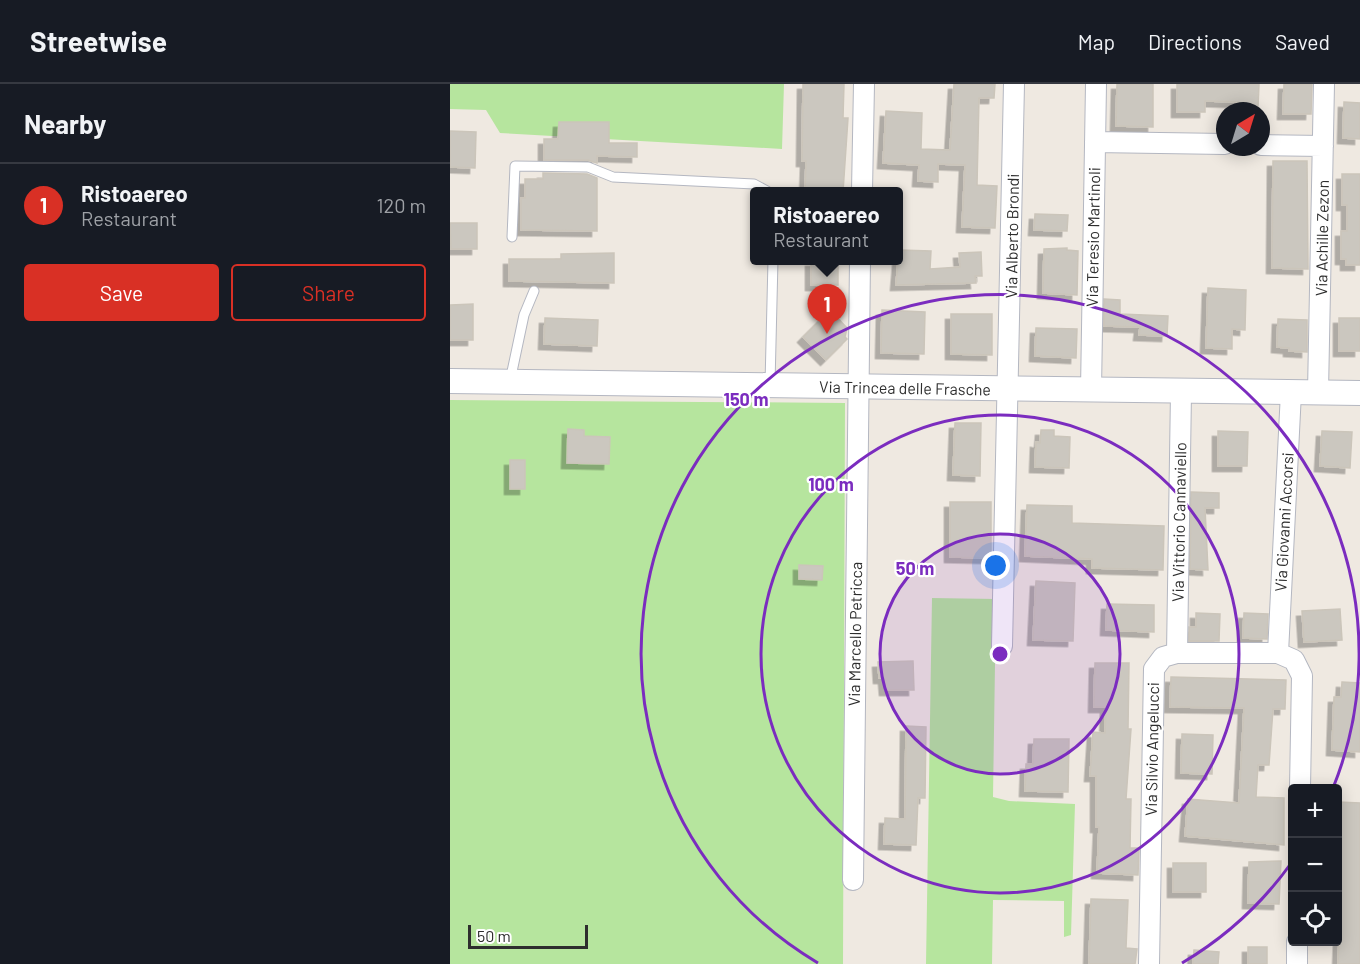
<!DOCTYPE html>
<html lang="en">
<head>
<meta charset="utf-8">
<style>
	:root { --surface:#171b24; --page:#20242c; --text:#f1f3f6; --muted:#9ea1a6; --line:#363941; --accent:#d93025 }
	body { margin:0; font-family:Barlow,sans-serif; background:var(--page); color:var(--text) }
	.controls { position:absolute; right:18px; bottom:18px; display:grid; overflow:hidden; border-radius:6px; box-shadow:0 3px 15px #0003 }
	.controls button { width:54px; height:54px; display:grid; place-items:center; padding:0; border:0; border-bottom:2px solid var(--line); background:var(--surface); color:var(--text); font:30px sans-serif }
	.compass { position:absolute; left:766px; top:18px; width:54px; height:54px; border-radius:50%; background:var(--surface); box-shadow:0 3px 15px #0003; rotate:38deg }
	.scale { position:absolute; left:18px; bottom:15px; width:120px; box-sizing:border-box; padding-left:6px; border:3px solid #2e2e2e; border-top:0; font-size:16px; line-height:21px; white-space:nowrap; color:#2e2e2e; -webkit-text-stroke:4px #fff; paint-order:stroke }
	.you { position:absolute; left:546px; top:482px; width:21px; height:21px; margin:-15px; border:4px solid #fff; border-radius:50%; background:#1a73e8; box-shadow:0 0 0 9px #1a73e833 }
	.badge { display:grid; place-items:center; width:39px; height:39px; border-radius:50%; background:var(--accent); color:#fff; font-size:20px; font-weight:700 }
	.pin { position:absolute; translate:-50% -50px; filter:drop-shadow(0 2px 3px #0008) }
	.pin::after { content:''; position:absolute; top:32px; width:21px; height:18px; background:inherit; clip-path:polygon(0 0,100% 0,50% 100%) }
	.popup { position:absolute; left:300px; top:103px; width:153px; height:78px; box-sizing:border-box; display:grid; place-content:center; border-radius:6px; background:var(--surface); filter:drop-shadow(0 2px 4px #0005); font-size:20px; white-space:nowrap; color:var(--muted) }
	.popup b { font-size:22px; color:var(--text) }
	.popup::after { content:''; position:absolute; left:50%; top:100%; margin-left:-12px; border:12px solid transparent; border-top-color:var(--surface) }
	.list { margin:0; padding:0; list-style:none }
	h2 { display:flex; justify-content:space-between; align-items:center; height:78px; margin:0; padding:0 24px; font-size:26px }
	h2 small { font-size:20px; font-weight:400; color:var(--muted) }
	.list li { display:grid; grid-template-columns:39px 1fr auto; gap:18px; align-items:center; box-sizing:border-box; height:84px; padding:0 24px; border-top:2px solid var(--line) }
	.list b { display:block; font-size:22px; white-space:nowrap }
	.list p { margin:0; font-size:20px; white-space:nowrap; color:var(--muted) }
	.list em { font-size:20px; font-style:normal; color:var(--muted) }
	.actions { display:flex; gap:12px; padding:18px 24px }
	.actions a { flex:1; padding:14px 0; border:2px solid var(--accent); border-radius:6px; text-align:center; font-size:21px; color:var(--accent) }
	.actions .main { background:var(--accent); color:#fff }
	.icon { flex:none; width:33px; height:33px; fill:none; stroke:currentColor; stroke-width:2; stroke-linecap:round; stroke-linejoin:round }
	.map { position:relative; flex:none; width:910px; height:880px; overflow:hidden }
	header { display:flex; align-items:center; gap:36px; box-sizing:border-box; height:84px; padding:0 30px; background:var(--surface); border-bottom:2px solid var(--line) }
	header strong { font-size:28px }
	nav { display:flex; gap:33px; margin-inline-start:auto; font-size:21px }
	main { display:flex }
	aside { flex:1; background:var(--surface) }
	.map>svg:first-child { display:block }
	.green { fill:#b6e59e }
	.building { fill:#cbc7bf; stroke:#cbc5ba; stroke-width:1.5; filter:url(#shadow) }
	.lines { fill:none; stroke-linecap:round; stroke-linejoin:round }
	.service-casing { stroke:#b4b7c1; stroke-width:11 }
	.minor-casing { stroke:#b4b7c1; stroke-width:22 }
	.tertiary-casing { stroke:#b4b7c1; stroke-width:26 }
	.service { stroke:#fff; stroke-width:9 }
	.minor { stroke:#fff; stroke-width:20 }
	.tertiary { stroke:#fff; stroke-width:24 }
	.ring { fill:none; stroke:#7b2cbf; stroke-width:3 }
	.labels { text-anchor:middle; stroke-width:4.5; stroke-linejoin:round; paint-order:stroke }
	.street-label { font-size:16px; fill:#2e2e2e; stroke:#fff }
	.centre { fill:#7b2cbf; stroke:#fff; stroke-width:3 }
	.ring-label { font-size:18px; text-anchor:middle; font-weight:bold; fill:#7b2cbf; stroke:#fff; stroke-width:4.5; stroke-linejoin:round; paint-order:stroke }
</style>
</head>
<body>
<header>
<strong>Streetwise</strong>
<nav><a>Map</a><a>Directions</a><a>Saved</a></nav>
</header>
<main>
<aside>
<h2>Nearby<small></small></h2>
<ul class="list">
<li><span class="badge">1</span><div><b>Ristoaereo</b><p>Restaurant</p></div><em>120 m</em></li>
</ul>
<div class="actions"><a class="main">Save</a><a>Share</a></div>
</aside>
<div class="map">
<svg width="910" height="880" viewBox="0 0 910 880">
	<defs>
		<filter id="shadow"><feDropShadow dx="-5.5" dy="5.5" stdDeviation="0" flood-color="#0004"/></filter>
	</defs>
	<rect width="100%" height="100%" fill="#efe9e1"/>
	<!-- green -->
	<path class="green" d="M 0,0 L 334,0 L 332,65 L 50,49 L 36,26 L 0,25 Z
		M 0,316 L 395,319 L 393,880 L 0,880 Z
		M 482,514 L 546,515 L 543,713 L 559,717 L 625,720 L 621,851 L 614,853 L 614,817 L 543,816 L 542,880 L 476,880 Z"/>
	<!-- building -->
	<path class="building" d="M 353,0 L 394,0 L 393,34 L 398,34 L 393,108 L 355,108 L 356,77 L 352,77 Z
		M 504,0 L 545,0 L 544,14 L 529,14 L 527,101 L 547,102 L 545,144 L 512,143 L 515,81 L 488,80 L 488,98 L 468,97 L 469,81 L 433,79 L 436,27 L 472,29 L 471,65 L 500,66 Z
		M 667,0 L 703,0 L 703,43 L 666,42 Z
		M 727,0 L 809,0 L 808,23 L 788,23 L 788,18 L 755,17 L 755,28 L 727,28 Z
		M 834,0 L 862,0 L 861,30 L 833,30 Z
		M 894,18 L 910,19 L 910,55 L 893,54 Z
		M 109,38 L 159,38 L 159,59 L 187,59 L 187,73 L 147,72 L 147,79 L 138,76 L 94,76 L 94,55 L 108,55 Z
		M 0,47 L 26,48 L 25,84 L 0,83 Z
		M 823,77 L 857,77 L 858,185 L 822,184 Z
		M 93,89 L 137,90 L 147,94 L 147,147 L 71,146 L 71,114 L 75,114 L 75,95 L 93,95 Z
		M 892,90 L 910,90 L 910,181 L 896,181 L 896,175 L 891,175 L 891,147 L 897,147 L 897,121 L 892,121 Z
		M 585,130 L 618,131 L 617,147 L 584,146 Z
		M 0,139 L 27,139 L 27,165 L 1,165 Z
		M 617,164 L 617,166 L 628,167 L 627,211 L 593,209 L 594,165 Z
		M 449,166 L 481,167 L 480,185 L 510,183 L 509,169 L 531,168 L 532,192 L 525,192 L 526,199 L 446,201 Z
		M 164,169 L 164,199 L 59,197 L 59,175 L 111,175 L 111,170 Z
		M 361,177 L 388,177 L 388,201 L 361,201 Z
		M 758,204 L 796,206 L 795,246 L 782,245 L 782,265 L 756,264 Z
		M 654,215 L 670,216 L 670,230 L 718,232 L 717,252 L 689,251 L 690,243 L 654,242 Z
		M 23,220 L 23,256 L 0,256 L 0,221 Z
		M 380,226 L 397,244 L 395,253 L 397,255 L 376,276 L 353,253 Z
		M 432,226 L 475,228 L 474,270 L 431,269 Z
		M 501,230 L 542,230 L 542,271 L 501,270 Z
		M 95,234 L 148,236 L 147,262 L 94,260 Z
		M 889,234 L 910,234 L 910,267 L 889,267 Z
		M 828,235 L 857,236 L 857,268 L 839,267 L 839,264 L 827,263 Z
		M 586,244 L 627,245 L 626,274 L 585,272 Z
		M 505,339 L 531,339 L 530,392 L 503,391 Z
		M 118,345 L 134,346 L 134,352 L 160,353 L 159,380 L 117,379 Z
		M 591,346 L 604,346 L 604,352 L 620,353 L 619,384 L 585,383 L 586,358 L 590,359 Z
		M 768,347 L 798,348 L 797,382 L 768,382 Z
		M 872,347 L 902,348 L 900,384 L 870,382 Z
		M 60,376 L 75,376 L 75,405 L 60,405 Z
		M 741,408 L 769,409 L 769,424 L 755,424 L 758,486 L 740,485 Z
		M 500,418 L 541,418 L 541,474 L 500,473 Z
		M 577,421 L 622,422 L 622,439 L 714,442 L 713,486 L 642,484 L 642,475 L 575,472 Z
		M 349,481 L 373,482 L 372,496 L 349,495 Z
		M 586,497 L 625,499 L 623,557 L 583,556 Z
		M 657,520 L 704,521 L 704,548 L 656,546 Z
		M 890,525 L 892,556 L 854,558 L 852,527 Z
		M 746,529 L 770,530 L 769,557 L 739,557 L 739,543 L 746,543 Z
		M 794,529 L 818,530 L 817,555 L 793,554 Z
		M 463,577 L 464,606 L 435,606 L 434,594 L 429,594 L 428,578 Z
		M 645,579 L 679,579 L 678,645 L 681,645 L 676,715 L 681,715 L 680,764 L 689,764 L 688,791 L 647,789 L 649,743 L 646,743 L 646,692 L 640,692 L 643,648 L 655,649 L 656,623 L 644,623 Z
		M 721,593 L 836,596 L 835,625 L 823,625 L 819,681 L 808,681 L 806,713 L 834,714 L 834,761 L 735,752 L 738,715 L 789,719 L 794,624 L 720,623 Z
		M 892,598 L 910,599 L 910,668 L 882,666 L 884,613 L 891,613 Z
		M 456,642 L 476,643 L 475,714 L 468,714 L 466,761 L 434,760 L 435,734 L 455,735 Z
		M 732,650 L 763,651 L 762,690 L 731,689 Z
		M 584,655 L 619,655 L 618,708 L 575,707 L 576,680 L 583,680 Z
		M 888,718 L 910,719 L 910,880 L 888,880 L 890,831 L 888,831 Z
		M 831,777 L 829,820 L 798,819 L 799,778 Z
		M 723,779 L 756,779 L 756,808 L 723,808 Z
		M 641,815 L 678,816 L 676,864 L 687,865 L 685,880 L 639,880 Z
		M 798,863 L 817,863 L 817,880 L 798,880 Z
		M 744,866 L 769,868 L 768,880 L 743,880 Z"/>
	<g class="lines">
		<defs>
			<path id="service" d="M 62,153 L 65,82 L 138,83 L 163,93 L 304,100 L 317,107
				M 60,297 L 74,231 L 84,207
				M 320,300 L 323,176"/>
			<path id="minor" d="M 645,58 L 775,60
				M 811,61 L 873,62
				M 412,107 L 414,0
				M 641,306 L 646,0
				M 868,308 L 874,0
				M 552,562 L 564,0
				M 727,569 L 731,308
				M 828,569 L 841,308
				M 403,796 L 410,176
				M 699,880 L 704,585 L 713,573 L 727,569 L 828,569 L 844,576 L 852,592 L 850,704
				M 847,880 L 847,858"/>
			<path id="tertiary" d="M 0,297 L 910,309"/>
		</defs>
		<!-- service casing -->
		<use href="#service" class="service-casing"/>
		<!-- minor casing -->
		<use href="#minor" class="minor-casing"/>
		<!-- tertiary casing -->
		<use href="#tertiary" class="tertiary-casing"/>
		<!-- service -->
		<use href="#service" class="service"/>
		<!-- minor -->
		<use href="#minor" class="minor"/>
		<!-- tertiary -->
		<use href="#tertiary" class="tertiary"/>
	</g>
	<!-- distance rings -->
	<circle cx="550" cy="570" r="120" fill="#7b2cbf" fill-opacity=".12"/>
	<g class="ring">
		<circle cx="550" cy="570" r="120"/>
		<circle cx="550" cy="570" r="239"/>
		<path d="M842 778A359 359 0 0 1 732 879M368 879A359 359 0 1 1 883 704"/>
	</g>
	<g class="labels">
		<!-- street labels -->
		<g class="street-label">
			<text transform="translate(562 152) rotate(-89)" y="6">Via Alberto Brondi</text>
			<text transform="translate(643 153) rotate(-89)" y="6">Via Teresio Martinoli</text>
			<text transform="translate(872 154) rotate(-89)" y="6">Via Achille Zezon</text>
			<text transform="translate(455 304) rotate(1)" y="6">Via Trincea delle Frasche</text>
			<text transform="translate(729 438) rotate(-89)" y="6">Via Vittorio Cannaviello</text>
			<text transform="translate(834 438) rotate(-87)" y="6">Via Giovanni Accorsi</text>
			<text transform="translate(405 550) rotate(-89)" y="6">Via Marcello Petricca</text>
			<text transform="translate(702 665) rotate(-89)" y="6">Via Silvio Angelucci</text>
		</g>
	</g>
	<circle cx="550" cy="570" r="9" class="centre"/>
	<g class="ring-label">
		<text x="296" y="322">150 m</text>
		<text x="381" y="407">100 m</text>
		<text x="465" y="491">50 m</text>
	</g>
</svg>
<div class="controls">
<button>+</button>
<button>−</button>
<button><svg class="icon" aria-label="locate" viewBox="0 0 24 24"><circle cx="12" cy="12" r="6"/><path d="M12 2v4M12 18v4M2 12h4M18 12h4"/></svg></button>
</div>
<svg class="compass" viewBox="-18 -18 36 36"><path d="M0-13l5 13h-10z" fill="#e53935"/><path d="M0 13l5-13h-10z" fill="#9ea1a6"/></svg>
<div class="scale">50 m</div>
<div class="you"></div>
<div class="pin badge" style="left:377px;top:250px">1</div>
<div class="popup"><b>Ristoaereo</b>Restaurant</div>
</div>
</main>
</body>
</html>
